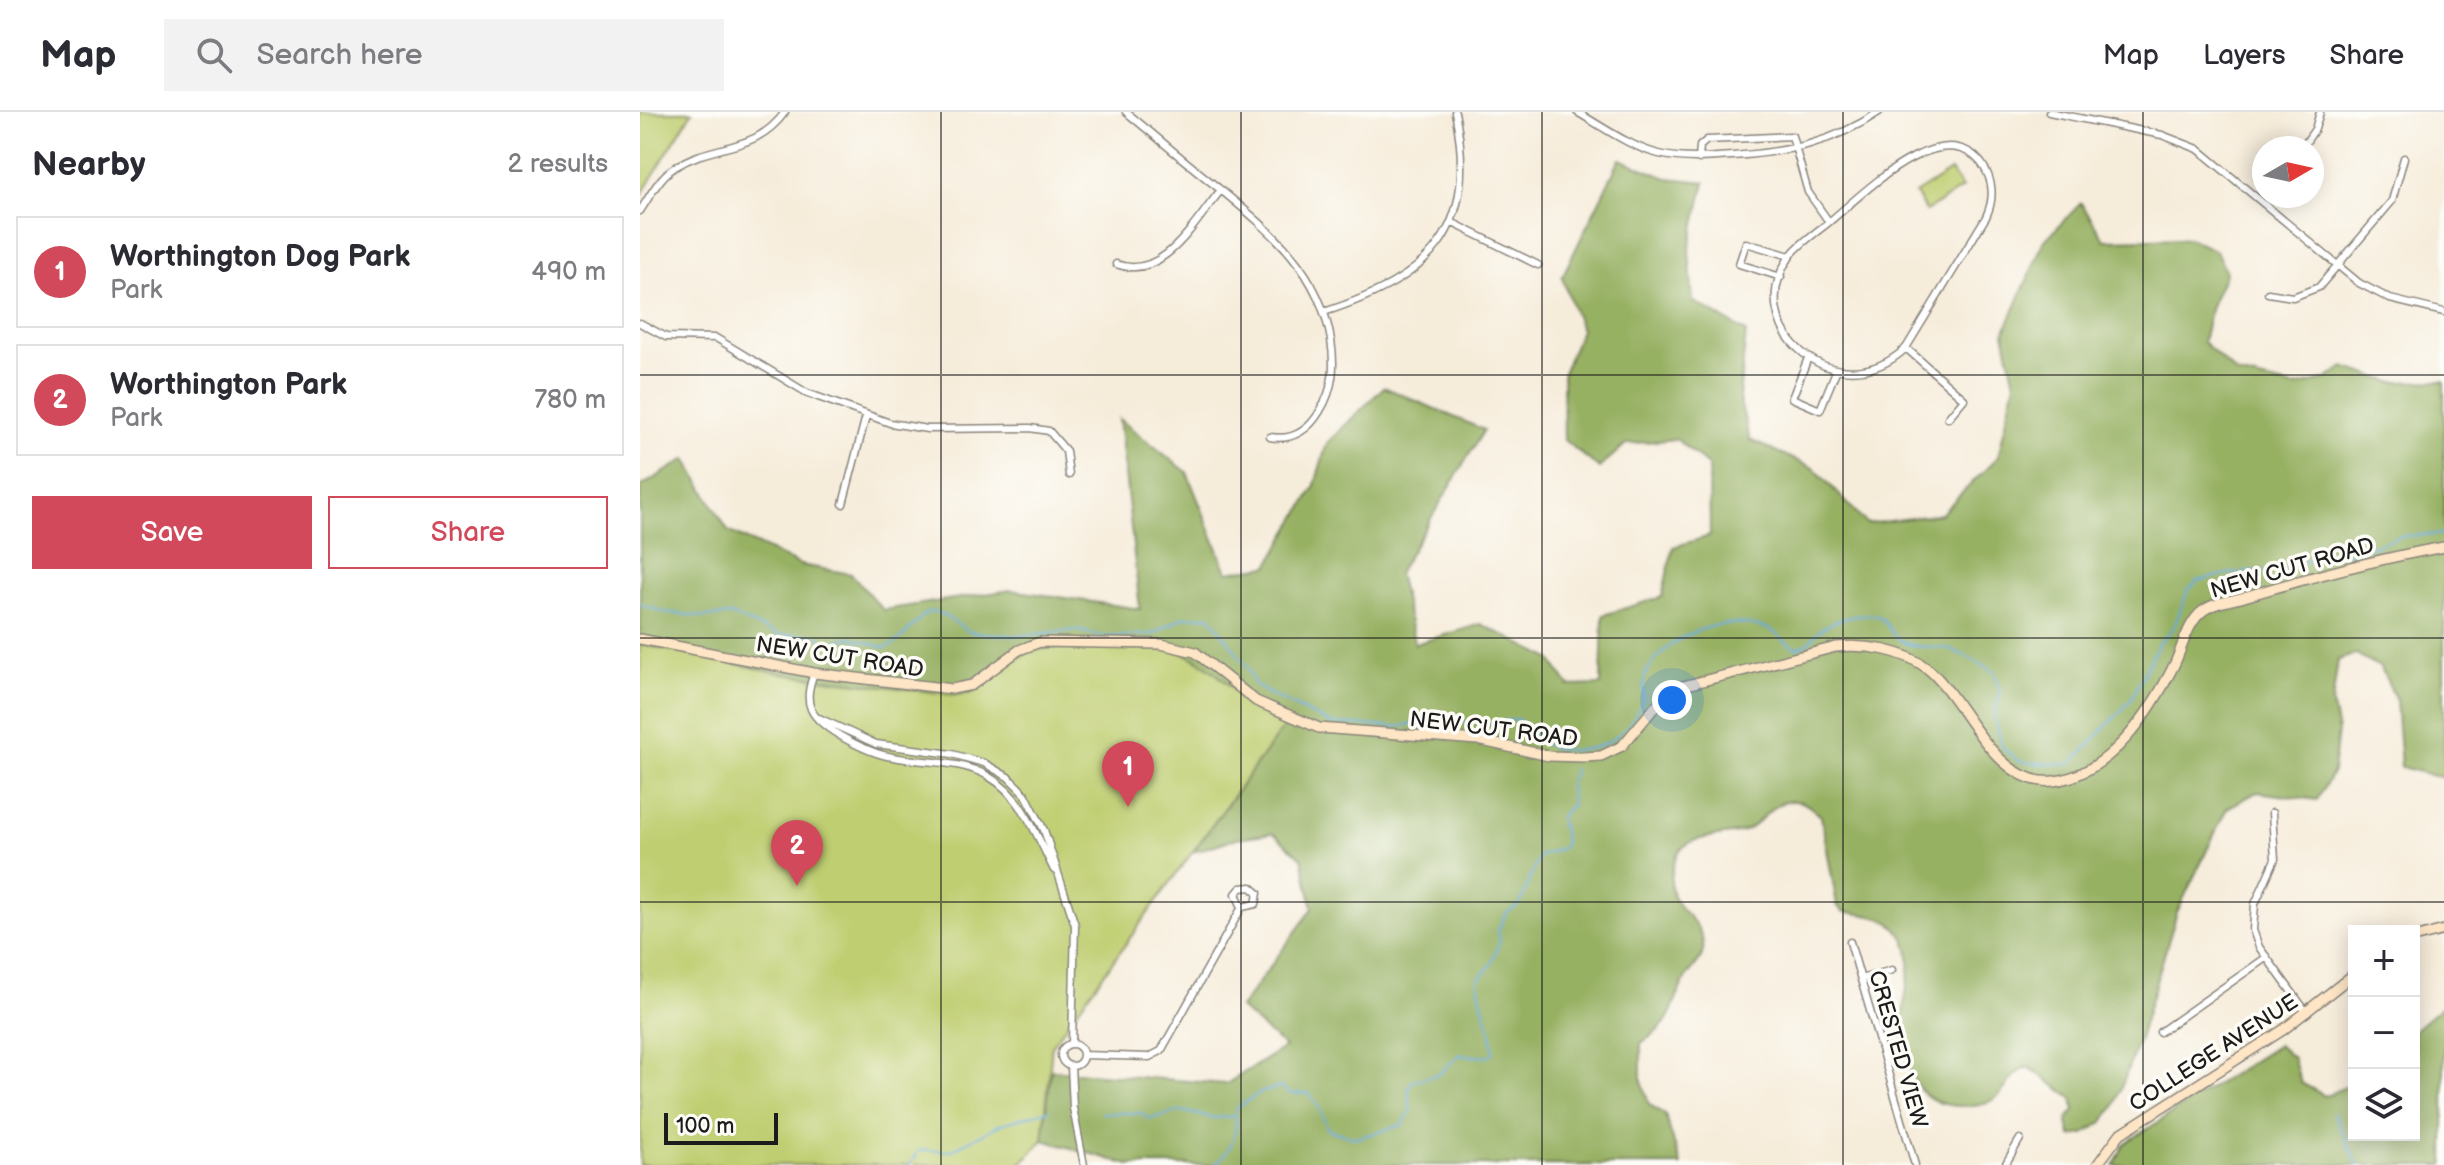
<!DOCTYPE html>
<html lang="en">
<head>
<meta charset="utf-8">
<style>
	:root { --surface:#fff; --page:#f2f2f3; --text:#2b2b33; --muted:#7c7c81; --line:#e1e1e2; --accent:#d1495b }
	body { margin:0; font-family:"Balsamiq Sans",sans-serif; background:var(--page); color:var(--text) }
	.controls { position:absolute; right:24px; bottom:24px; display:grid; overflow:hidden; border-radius:0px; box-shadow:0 4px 20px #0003 }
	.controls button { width:72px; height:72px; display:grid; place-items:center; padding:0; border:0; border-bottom:2px solid var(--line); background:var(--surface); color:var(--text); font:40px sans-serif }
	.compass { position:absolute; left:1612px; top:24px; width:72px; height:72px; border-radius:50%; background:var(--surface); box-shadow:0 4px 20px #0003; rotate:81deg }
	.scale { position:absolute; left:24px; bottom:20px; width:114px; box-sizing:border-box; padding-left:8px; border:4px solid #1c1c1c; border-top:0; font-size:22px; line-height:28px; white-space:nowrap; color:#1c1c1c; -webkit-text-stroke:6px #fdfcf7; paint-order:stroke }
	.you { position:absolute; left:1032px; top:588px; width:28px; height:28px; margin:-20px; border:6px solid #fff; border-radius:50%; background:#1a73e8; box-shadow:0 0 0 12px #1a73e833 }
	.badge { display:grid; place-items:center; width:52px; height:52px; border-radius:50%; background:var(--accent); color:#fff; font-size:26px; font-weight:700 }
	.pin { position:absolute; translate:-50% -66px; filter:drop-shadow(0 2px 4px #0008) }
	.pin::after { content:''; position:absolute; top:42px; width:28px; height:24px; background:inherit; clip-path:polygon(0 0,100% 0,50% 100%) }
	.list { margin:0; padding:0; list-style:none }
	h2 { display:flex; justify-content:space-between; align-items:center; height:104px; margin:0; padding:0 32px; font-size:34px }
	h2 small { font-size:26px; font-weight:400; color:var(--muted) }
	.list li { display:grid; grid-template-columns:52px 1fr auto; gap:24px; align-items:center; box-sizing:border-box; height:112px; margin:0 16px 16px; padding:0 16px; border:2px solid var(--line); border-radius:0px }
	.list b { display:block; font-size:30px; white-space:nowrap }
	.list p { margin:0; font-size:26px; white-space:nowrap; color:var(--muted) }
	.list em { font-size:26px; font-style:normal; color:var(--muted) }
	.actions { display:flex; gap:16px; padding:24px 32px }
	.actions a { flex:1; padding:18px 0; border:2px solid var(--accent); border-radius:0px; text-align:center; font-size:28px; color:var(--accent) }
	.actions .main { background:var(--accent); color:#fff }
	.icon { flex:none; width:44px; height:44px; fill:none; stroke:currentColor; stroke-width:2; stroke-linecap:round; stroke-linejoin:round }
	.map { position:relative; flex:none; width:1804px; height:1053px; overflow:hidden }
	header { display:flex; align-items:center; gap:48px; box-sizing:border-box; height:112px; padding:0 40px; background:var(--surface); border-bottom:2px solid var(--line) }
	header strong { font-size:38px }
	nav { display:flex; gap:44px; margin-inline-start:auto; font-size:28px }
	.search { width:560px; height:72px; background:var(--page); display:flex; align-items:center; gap:20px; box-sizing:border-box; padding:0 28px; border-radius:0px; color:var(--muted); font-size:30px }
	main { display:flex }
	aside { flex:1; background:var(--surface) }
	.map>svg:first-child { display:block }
	.green { fill:#bfce71; stroke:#6e7546; stroke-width:2 }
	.forest { fill:#97b163; stroke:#5a6640; stroke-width:2 }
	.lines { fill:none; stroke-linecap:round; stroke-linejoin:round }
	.stream { stroke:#64a9d9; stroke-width:2 }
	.street-casing { stroke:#89847b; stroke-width:9 }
	.secondary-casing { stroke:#89847b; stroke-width:12 }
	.street { stroke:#fff; stroke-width:6 }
	.secondary { stroke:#fde5c5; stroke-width:9 }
	.grid { fill:none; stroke:#1c1c1c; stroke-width:2; stroke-opacity:0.55 }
	.labels { text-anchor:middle; stroke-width:7; stroke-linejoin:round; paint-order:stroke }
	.street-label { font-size:22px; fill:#1c1c1c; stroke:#fdfcf7 }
</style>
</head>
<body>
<header>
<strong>Map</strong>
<div class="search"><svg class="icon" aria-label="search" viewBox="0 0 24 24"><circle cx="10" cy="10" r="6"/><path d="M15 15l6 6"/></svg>Search here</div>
<nav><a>Map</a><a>Layers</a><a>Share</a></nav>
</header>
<main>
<aside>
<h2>Nearby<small>2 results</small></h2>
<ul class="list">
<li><span class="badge">1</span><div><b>Worthington Dog Park</b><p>Park</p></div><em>490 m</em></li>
<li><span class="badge">2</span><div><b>Worthington Park</b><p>Park</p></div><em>780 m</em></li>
</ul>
<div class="actions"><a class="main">Save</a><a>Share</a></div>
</aside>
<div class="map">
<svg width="1804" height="1053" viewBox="0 0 1804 1053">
	<rect width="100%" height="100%" fill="#fdfcf7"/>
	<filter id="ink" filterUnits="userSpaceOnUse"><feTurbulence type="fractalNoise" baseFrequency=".0125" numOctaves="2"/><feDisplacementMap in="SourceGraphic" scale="16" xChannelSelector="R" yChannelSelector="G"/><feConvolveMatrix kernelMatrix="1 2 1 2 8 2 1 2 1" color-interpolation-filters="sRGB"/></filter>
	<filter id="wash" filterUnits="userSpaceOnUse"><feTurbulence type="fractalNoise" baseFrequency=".006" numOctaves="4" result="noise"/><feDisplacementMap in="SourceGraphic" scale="32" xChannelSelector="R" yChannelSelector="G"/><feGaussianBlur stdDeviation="1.8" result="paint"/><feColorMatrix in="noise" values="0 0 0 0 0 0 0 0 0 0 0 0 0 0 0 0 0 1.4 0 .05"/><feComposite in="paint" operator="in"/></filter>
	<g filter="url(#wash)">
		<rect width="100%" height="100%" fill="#f6ecda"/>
		<!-- green -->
		<path class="green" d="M 0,0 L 52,0 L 0,85 Z
			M 1311,59 L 1322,76 L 1286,99 L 1275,82 Z
			M 0,532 L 145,562 L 331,581 C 352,567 373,543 398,538 C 418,533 528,534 546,542 C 583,558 605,596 645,613 L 412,933 L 403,1028 L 380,1053 L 0,1053 Z"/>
		<!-- forest -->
		<path class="forest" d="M 980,47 L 1027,66 L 1065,70 L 1049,138 L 1053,189 L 1106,220 L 1099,286 L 1110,328 L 1174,356 L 1227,412 L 1301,402 L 1358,345 L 1375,271 L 1364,221 L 1404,129 L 1441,91 L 1465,128 L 1549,126 L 1576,139 L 1586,160 L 1571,194 L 1563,230 L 1597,262 L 1654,275 L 1685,268 L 1704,255 L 1752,270 L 1804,269 L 1804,666 L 1761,655 L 1756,588 L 1741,556 L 1716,542 L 1698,548 L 1692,591 L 1698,619 L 1693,660 L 1677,688 L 1617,680 L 1587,696 L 1537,800 L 1499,927 L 1474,995 L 1463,1010 L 1444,1022 L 1431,1024 L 1427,1007 L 1435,999 L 1432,985 C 1415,975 1403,963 1387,955 C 1368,962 1366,985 1348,990 C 1281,1007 1263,967 1263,907 C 1263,882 1278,847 1262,823 C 1248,801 1224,804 1202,799 L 1197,793 L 1181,704 C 1172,697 1166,689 1154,689 C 1129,688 1124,712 1104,719 C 1082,727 1043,720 1035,748 C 1019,802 1056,794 1063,830 C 1066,847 1053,854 1045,867 C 1029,897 1036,909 1001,931 L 1001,966 L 1009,992 L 1025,1003 L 1041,1053 L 490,1053 L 403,1028 L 411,958 L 586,972 L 645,935 L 600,896 L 673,796 L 662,746 L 633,721 L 597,726 L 553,740 L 645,613 C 605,596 583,559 546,542 C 527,533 424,534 400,537 C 367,543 350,579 316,583 L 145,562 L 0,532 L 0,375 L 46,347 L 88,419 L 160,453 L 211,462 L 243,498 L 371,478 L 500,497 L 479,307 L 547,360 L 587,460 L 628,454 L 674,376 L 687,331 L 744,275 L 844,318 L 758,461 L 775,532 L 841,512 L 911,547 L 929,574 L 961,573 L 963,503 L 1022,485 L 1033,435 L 1070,424 L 1069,354 L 1036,327 L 986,332 L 959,356 L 924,328 L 923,261 L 941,218 L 922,165 Z
			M 1804,893 L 1804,1053 L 1474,1053 L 1484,1032 L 1638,933 L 1653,946 L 1661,971 L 1685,984 L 1714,971 L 1714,1023 L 1774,1023 L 1774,918 Z"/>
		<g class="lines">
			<!-- stream -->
			<path class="stream" d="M 0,492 L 24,500 L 65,505 L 91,503 L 139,523 L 175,523 L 190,531 L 209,525 L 246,536 C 263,529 273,510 290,499 L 302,502 L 330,520 L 377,524 L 437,518 L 464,525 L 513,522 L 544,505 L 570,504 L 608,556 L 614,571 L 624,579 L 691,612 L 758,615 L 771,612 L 792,617 L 831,609 L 850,612 L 876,607 C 890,614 900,632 914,636 C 954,645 988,626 1002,589 C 1005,579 1001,569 1007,559 C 1032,520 1083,503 1126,516 C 1138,520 1145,531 1156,536 C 1169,533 1171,526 1180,518 C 1189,511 1204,506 1215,504 C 1251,496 1242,520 1265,531 C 1277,537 1290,533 1303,536 C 1319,539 1339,551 1354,560 L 1360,579 L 1354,605 L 1363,636 L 1377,648 L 1389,651 L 1431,652 L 1490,589 L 1519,531 L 1534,515 L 1548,478 L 1558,469 L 1592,461 L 1649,458 L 1677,443 L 1709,442 L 1762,424 L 1804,422
				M 462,1001 L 501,1001 L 509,1007 L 541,999 L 574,1006 L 595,1004
				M 1694,1002 L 1718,1053
				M 269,1053 L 279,1038 L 310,1039 L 361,1012 L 409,998
				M 575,1053 C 593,1035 598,1023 595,997 L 620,981 L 640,975 L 651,982 L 668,981 L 678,993 L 688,1018 L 717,1026 L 762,1013 L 771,999 L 768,978 L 772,969 L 799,962 L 819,943 L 847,945 L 853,941 C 853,913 839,895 838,867 L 851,853 L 860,828 L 858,818 L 866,802 L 880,792 L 899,744 L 922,736 L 925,731 L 920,705 L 932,692 L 929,675 L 934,657"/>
		</g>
	</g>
	<g filter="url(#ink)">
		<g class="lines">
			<defs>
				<path id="street" d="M 486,0 C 518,26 549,53 581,78 C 632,120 679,158 691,228 C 695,253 694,276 680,299 C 669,318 652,329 630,325
					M 937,0 C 963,15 990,35 1019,42 C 1044,48 1068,46 1093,44 C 1148,40 1193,31 1239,0
					M 1409,0 L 1522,23 L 1558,37 L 1719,171 L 1750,187 L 1804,200
					M 1662,36 L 1675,17 L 1680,0
					M 1059,47 L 1060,34 L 1067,28 L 1152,24 L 1168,80 L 1189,110 C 1223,82 1302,0 1342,52 C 1354,69 1354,88 1346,105 L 1266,236 C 1198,300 1097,216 1151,143 C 1161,130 1177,120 1189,110
					M 0,99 C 10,84 19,65 35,55 C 74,30 115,42 145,0
					M 811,110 L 898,153
					M 476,152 C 523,170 555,109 581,78
					M 1141,165 L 1099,152 L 1106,131 L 1150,144
					M 1628,181 L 1653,185 L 1679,175 L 1752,89 L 1764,46
					M 684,200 C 792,165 839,118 815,0
					M 0,211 L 26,225 L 76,226 L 167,281 L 250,311 L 287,317 L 390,316 L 409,319 L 426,339 L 429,363
					M 1266,236 L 1324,287 L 1308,306
					M 1168,246 L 1152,286 L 1180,298 L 1196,259
					M 203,392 L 226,304
					M 174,561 C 170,572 166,585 171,597 C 180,618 231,642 253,645 C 285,651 320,648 348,664 C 383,684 397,724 414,758
					M 179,606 L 236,632 L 312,642 L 344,651 L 368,665 L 386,683 L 404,718 L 435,813 L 432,931
					M 1632,701 L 1635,747 L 1615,792 L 1613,818 L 1619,835 L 1667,901
					M 1210,830 L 1275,1053
					M 1221,867 L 1252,858
					M 1520,920 L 1627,845
					M421 943a11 11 0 1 1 22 0a11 11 0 1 1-22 0Z
					M 443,943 L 509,945 L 521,939 L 602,795 L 616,792 L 618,781 L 611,775 L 601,776 L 596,782 L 602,795
					M 431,954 L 433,996 L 444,1053
					M 1365,1053 L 1380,1027"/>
				<path id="secondary" d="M 0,527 L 174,561 L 312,577 L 332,573 L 379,538 L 400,530 L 521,532 L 555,540 L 616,589 L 679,616 L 838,628 L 909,644 L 943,645 L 961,644 L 982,634 L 1020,589 L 1043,574 L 1196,535 C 1226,532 1264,538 1288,557 C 1325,587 1355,676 1414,669 C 1471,662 1512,598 1535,551 C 1543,534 1548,509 1564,498 C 1575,490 1591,489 1604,485 C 1670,465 1736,447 1804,435
					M 1774,826 L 1804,818
					M 1457,1053 L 1480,1022 L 1643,918 L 1714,862"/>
			</defs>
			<!-- street casing -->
			<use href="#street" class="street-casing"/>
			<!-- secondary casing -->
			<use href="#secondary" class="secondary-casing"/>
			<!-- street -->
			<use href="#street" class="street"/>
			<!-- secondary -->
			<use href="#secondary" class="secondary"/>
		</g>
	</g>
	<!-- grid -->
	<path class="grid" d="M 301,0 L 301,1053M 601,0 L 601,1053M 902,0 L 902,1053M 1203,0 L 1203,1053M 1503,0 L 1503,1053M 0,263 L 1804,263M 0,526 L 1804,526M 0,790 L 1804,790"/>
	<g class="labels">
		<!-- street labels -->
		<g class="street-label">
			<text transform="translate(1652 455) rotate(-16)" y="8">NEW CUT ROAD</text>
			<text transform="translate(200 544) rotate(9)" y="8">NEW CUT ROAD</text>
			<text transform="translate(854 616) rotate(7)" y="8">NEW CUT ROAD</text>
			<text transform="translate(1259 937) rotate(74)" y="8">CRESTED VIEW</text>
			<text transform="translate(1573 940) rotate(-33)" y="8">COLLEGE AVENUE</text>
		</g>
	</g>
</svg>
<div class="controls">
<button>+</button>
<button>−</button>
<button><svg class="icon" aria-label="layers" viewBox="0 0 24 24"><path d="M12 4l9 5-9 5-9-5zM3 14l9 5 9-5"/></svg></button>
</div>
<svg class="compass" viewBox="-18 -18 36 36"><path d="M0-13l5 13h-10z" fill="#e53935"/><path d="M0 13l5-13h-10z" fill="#7c7c81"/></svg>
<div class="scale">100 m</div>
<div class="you"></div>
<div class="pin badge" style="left:488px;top:695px">1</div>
<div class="pin badge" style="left:157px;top:774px">2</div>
</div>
</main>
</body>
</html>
